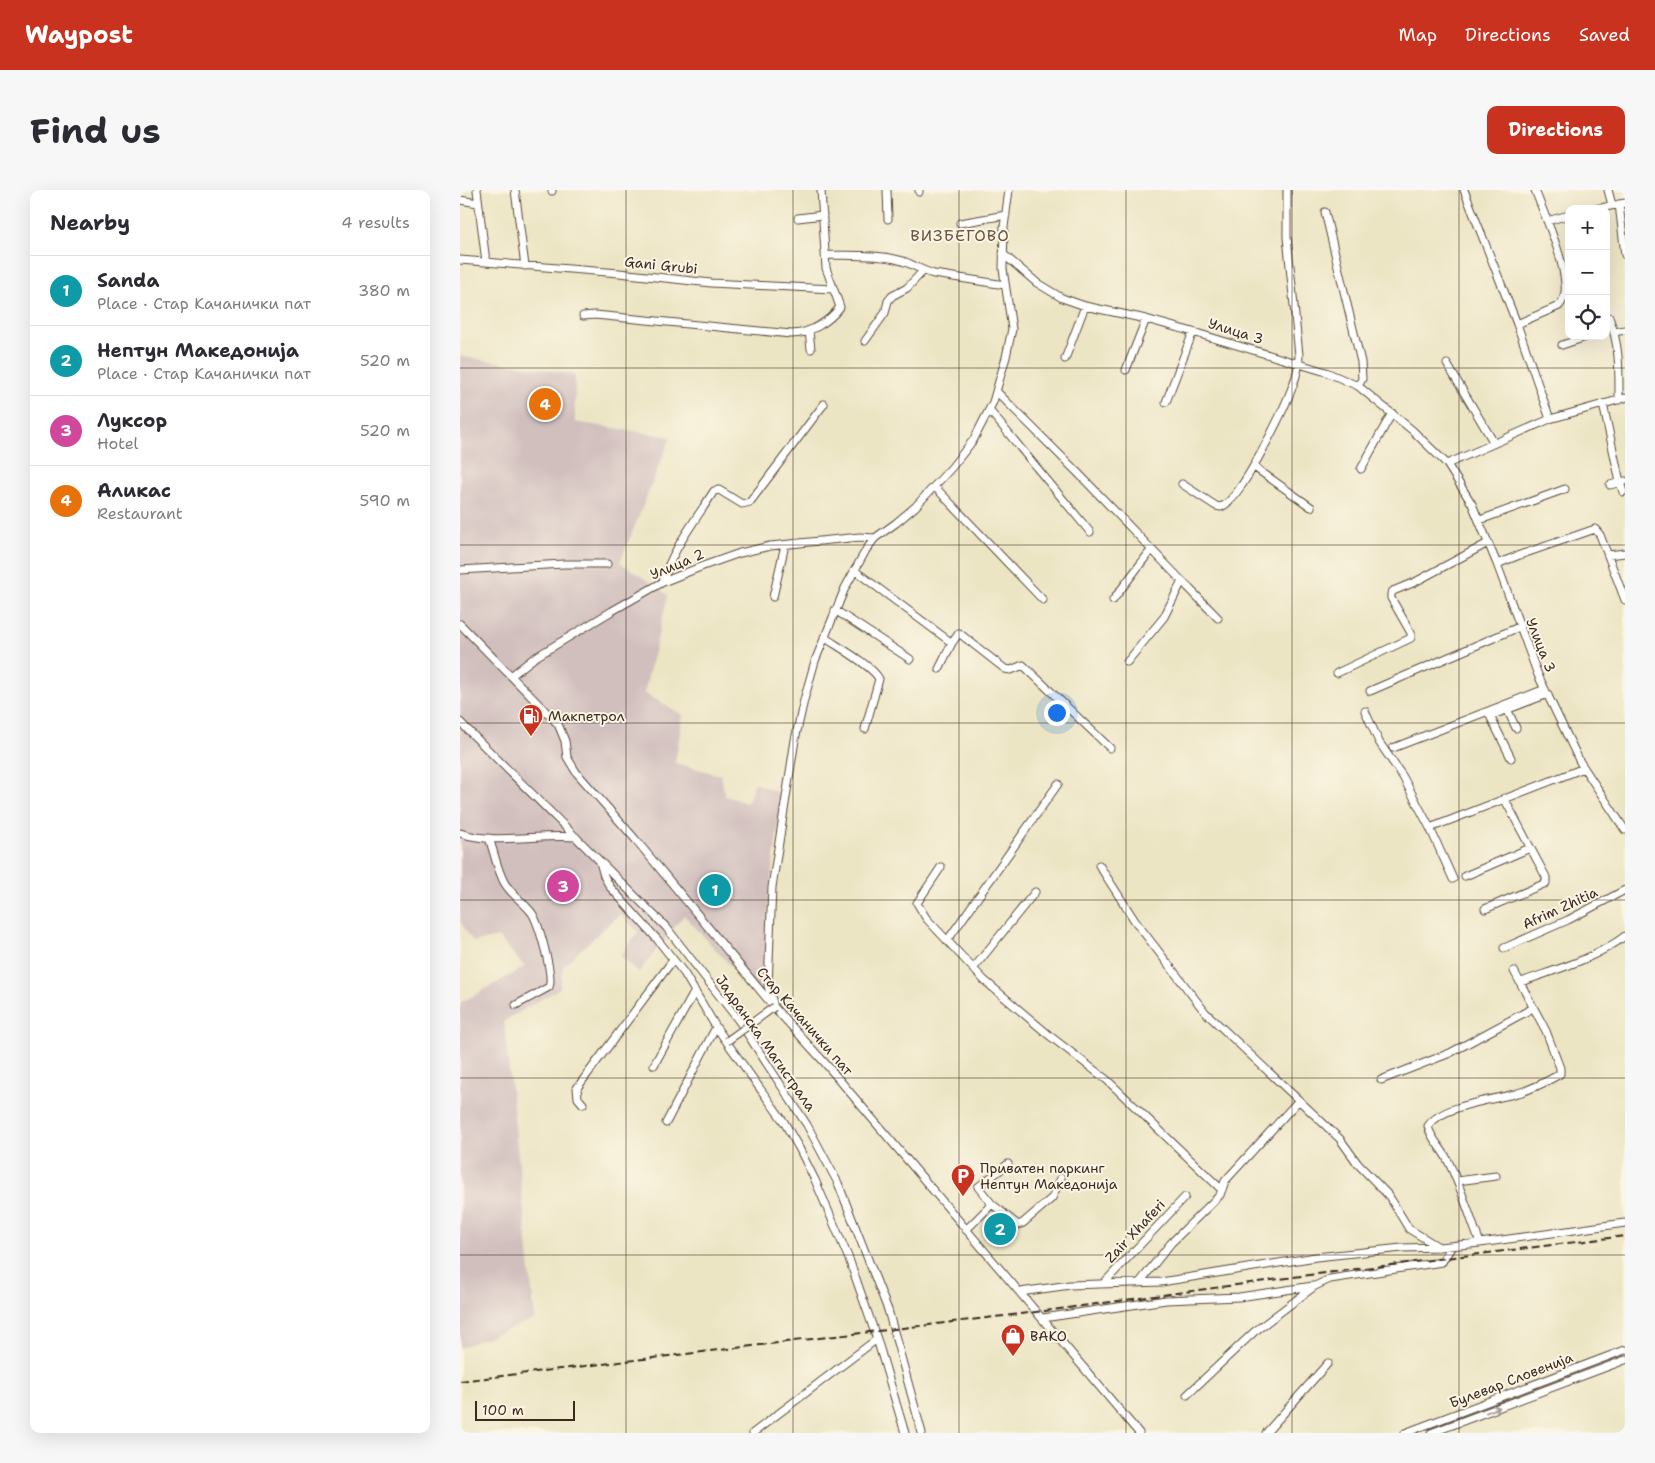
<!DOCTYPE html>
<html lang="en">
<head>
<meta charset="utf-8">
<style>
	:root { --surface:#fff; --page:#f7f7f7; --text:#2b2b33; --muted:#7c7c81; --line:#e1e1e2; --accent:#c8321e }
	body { margin:0; font-family:"Shantell Sans",sans-serif; background:var(--page); color:var(--text) }
	.controls { position:absolute; right:15px; top:15px; display:grid; overflow:hidden; border-radius:10px; box-shadow:0 5px 20px #0002 }
	.controls button { width:45px; height:45px; display:grid; place-items:center; padding:0; border:0; border-bottom:1px solid var(--line); background:var(--surface); color:var(--text); font:25px sans-serif }
	.scale { position:absolute; left:15px; bottom:12px; width:100px; box-sizing:border-box; padding-left:5px; border:2px solid #3b2a1e; border-top:0; font-size:14px; line-height:18px; white-space:nowrap; color:#3b2a1e; -webkit-text-stroke:4px #fcf5e5; paint-order:stroke }
	.you { position:absolute; left:596px; top:522px; width:18px; height:18px; margin:-12px; border:4px solid #fff; border-radius:50%; background:#1a73e8; box-shadow:0 0 0 8px #1a73e833 }
	.badge { display:grid; place-items:center; width:32px; height:32px; border-radius:50%; background:var(--accent); color:#fff; font-size:16px; font-weight:700 }
	.pin { position:absolute; translate:-50% -50%; border:2px solid #fff; box-shadow:0 1px 5px #0006 }
	.list { margin:0; padding:0; list-style:none }
	h2 { display:flex; justify-content:space-between; align-items:center; height:65px; margin:0; padding:0 20px; font-size:21px }
	h2 small { font-size:16px; font-weight:400; color:var(--muted) }
	.list li { display:grid; grid-template-columns:32px 1fr auto; gap:15px; align-items:center; box-sizing:border-box; height:70px; padding:0 20px; border-top:1px solid var(--line) }
	.list b { display:block; font-size:19px; white-space:nowrap }
	.list p { margin:0; font-size:16px; white-space:nowrap; color:var(--muted) }
	.list em { font-size:16px; font-style:normal; color:var(--muted) }
	.icon { flex:none; width:28px; height:28px; fill:none; stroke:currentColor; stroke-width:2; stroke-linecap:round; stroke-linejoin:round }
	.map { position:relative; flex:none; width:1165px; height:1243px; overflow:hidden; border-radius:10px }
	header { display:flex; align-items:center; gap:30px; box-sizing:border-box; height:70px; padding:0 25px; background:var(--accent); color:#fff }
	header strong { font-size:24px }
	nav { display:flex; gap:28px; margin-inline-start:auto; font-size:18px }
	.intro { display:flex; align-items:center; justify-content:space-between; box-sizing:border-box; height:120px; padding:0 30px }
	h1 { margin:0; font-size:35px }
	.button { padding:12px 22px; border-radius:10px; background:var(--accent); color:#fff; font-size:18px; font-weight:700 }
	main { display:flex; gap:30px; padding:0 30px }
	aside { flex:1; background:var(--surface); border-radius:10px; box-shadow:0 5px 20px #0002 }
	.map>svg:first-child { display:block }
	.industrial { fill:#d1bfbe }
	.lines { fill:none; stroke-linecap:round; stroke-linejoin:round }
	.minor-casing { stroke:#564637; stroke-width:9 }
	.minor { stroke:#fff; stroke-width:7 }
	.rail { stroke:#3b2a1e; stroke-width:2; stroke-dasharray:8 4; stroke-linecap:butt }
	.minor-bridge-casing { stroke:#564637; stroke-width:9; stroke-linecap:butt }
	.minor-bridge { stroke:#fff; stroke-width:7 }
	.oneway { stroke:#a79f9a }
	.grid { fill:none; stroke:#3b2a1e; stroke-width:1; stroke-opacity:0.55 }
	.labels { text-anchor:middle; stroke-width:4; stroke-linejoin:round; paint-order:stroke }
	.street-label { font-size:14px; fill:#3b2a1e; stroke:#fcf5e5 }
	.poi-label { font-size:14px; fill:#3b2a1e; stroke:#fcf5e5; text-anchor:start }
	.quarter-label { font-size:16px; letter-spacing:1px; fill:#6b533a; stroke:#fcf5e5 }
</style>
</head>
<body>
<header>
<strong>Waypost</strong>
<nav><a>Map</a><a>Directions</a><a>Saved</a></nav>
</header>
<div class="intro"><h1>Find us</h1><a class="button">Directions</a></div>
<main>
<aside>
<h2>Nearby<small>4 results</small></h2>
<ul class="list">
<li><span class="badge" style="background:#0f9aa8">1</span><div><b>Sanda</b><p>Place · Стар Качанички пат</p></div><em>380 m</em></li>
<li><span class="badge" style="background:#0f9aa8">2</span><div><b>Нептун Македонија</b><p>Place · Стар Качанички пат</p></div><em>520 m</em></li>
<li><span class="badge" style="background:#d1479c">3</span><div><b>Луксор</b><p>Hotel</p></div><em>520 m</em></li>
<li><span class="badge" style="background:#e8710a">4</span><div><b>Аликас</b><p>Restaurant</p></div><em>590 m</em></li>
</ul>
</aside>
<div class="map">
<svg width="1165" height="1243" viewBox="0 0 1165 1243">
	<rect width="100%" height="100%" fill="#fcf5e5"/>
	<filter id="ink" filterUnits="userSpaceOnUse"><feTurbulence type="fractalNoise" baseFrequency=".02" numOctaves="2"/><feDisplacementMap in="SourceGraphic" scale="10" xChannelSelector="R" yChannelSelector="G"/><feConvolveMatrix kernelMatrix="1 2 1 2 8 2 1 2 1" color-interpolation-filters="sRGB"/></filter>
	<filter id="wash" filterUnits="userSpaceOnUse"><feTurbulence type="fractalNoise" baseFrequency=".0096" numOctaves="4" result="noise"/><feDisplacementMap in="SourceGraphic" scale="20" xChannelSelector="R" yChannelSelector="G"/><feGaussianBlur stdDeviation="1.12" result="paint"/><feColorMatrix in="noise" values="0 0 0 0 0 0 0 0 0 0 0 0 0 0 0 0 0 1.4 0 .05"/><feComposite in="paint" operator="in"/></filter>
	<g filter="url(#wash)">
		<rect width="100%" height="100%" fill="#ece5c4"/>
		<!-- industrial -->
		<path class="industrial" d="M 0,166 L 115,185 L 115,232 L 211,247 L 160,372 L 208,405 L 184,503 L 223,525 L 215,573 L 261,585 L 265,606 L 287,613 L 295,593 L 322,604 L 309,706 L 304,798 L 289,796 L 224,725 L 179,782 L 160,766 L 178,742 L 160,724 L 103,776 L 100,798 L 44,831 L 75,1129 L 0,1158 L 0,813 L 65,777 L 38,747 L 13,752 L 0,731 Z"/>
	</g>
	<g filter="url(#ink)">
		<g class="lines">
			<defs>
				<path id="minor" d="M 17,0 L 26,72
					M 55,0 L 65,76
					M 92,0 L 92,1
					M 427,0 L 428,29
					M 459,0 L 459,2
					M 1004,0 L 1057,134 L 1090,229
					M 1148,0 L 1152,15
					M 0,10 L 18,13
					M 1159,14 L 1165,65
					M 1136,19 L 1165,13
					M 865,22 L 901,172 L 902,189 L 898,196
					M 338,28 L 363,25
					M 1087,31 L 1109,25
					M 500,33 L 546,25
					M 543,64 L 577,93 L 602,108 L 625,116 L 686,129 L 733,142 L 866,182 L 898,196 L 952,240 L 987,274 L 1012,314 L 1037,374 L 1078,485 L 1120,572 L 1165,640
					M 365,65 C 387,66 418,64 439,70 C 452,73 461,81 474,84 L 545,95
					M 0,70 L 159,83 L 251,93 L 373,99
					M 123,126 L 135,125 L 331,144 C 349,144 369,132 380,117 L 366,78 L 361,0
					M 1149,127 C 1160,157 1159,178 1159,210
					M 1057,134 L 1099,116 C 1104,110 1106,102 1105,94 C 1103,65 1085,27 1075,0
					M 349,141 L 351,159
					M 1154,142 L 1165,140
					M 405,151 L 425,123 L 428,111 L 432,106 L 447,98 L 463,81
					M 1102,155 L 1129,146
					M 605,169 L 625,116
					M 987,174 L 1034,253
					M 666,180 L 686,129
					M 537,202 L 619,284 L 722,391 L 704,427 L 667,472
					M 706,212 L 733,142
					M 1143,214 L 1160,292 L 1163,302
					M 529,220 L 630,342
					M 987,274 L 1090,229 L 1165,208
					M 794,277 L 851,317
					M 901,279 L 932,223
					M 722,294 L 756,316 L 761,317 C 781,310 825,218 833,195 C 837,185 839,175 839,165 L 827,47 L 827,0
					M 1150,295 L 1165,291
					M 475,297 L 583,410
					M 1020,330 L 1105,299
					M 1148,365 L 1165,363
					M 1037,374 L 1057,366 L 1135,339 L 1140,345 L 1165,410
					M 0,380 L 104,374 L 147,374
					M 394,380 L 492,453
					M 722,391 L 758,428
					M 203,392 C 210,362 237,328 254,301 L 259,300 L 282,314 L 290,312 L 364,214
					M 313,407 L 325,355
					M 653,410 L 691,360
					M 375,420 L 450,469
					M 0,434 L 98,534 L 105,551 L 107,567 L 116,582 L 176,650 L 314,817 L 365,873 L 679,1243
					M 364,447 C 377,456 413,476 419,489 L 405,539
					M 479,479 L 492,453 L 499,443 L 545,479 L 551,480 L 563,475 L 650,558
					M 877,483 L 951,448 L 951,443 L 931,408 L 931,404 L 933,401 L 955,392 L 1028,353
					M 51,486 L 74,468 L 152,421 L 203,392 L 243,376 L 280,363 L 310,356 L 400,347 L 415,348
					M 910,501 L 1059,437
					M 1047,519 L 1056,538
					M 905,521 L 919,552 L 943,587 L 970,638
					M 0,532 L 206,737 L 279,831 L 347,935 L 378,993 L 428,1120 L 462,1243
					M 933,558 L 1085,499
					M 1051,568 L 1030,526 L 1088,504
					M 0,643 C 35,655 78,644 116,647
					M 29,648 C 34,662 37,679 44,692 C 51,705 64,712 72,723 C 79,734 94,786 89,797 L 56,815
					M 140,672 L 144,686 L 150,697 L 197,749 L 224,783 L 256,837 L 324,932 L 339,958 L 355,990 L 389,1069 L 417,1149 L 445,1243
					M 639,675 L 675,731 L 745,822 L 880,949 L 898,974 L 929,1006 L 949,1039 L 979,1057
					M 481,677 L 457,713 L 466,728 L 524,790 L 590,846 L 647,890 L 762,1000
					M 1005,686 L 1070,658
					M 993,689 L 970,638 L 1124,578
					M 1025,719 L 1086,693 L 1086,687 L 1044,608
					M 487,751 L 598,594
					M 1044,758 L 1108,730 L 1165,700
					M 513,779 L 575,702
					M 1061,792 C 1097,779 1133,770 1165,746
					M 313,813 L 308,796 L 312,697 L 335,550 L 344,510 L 355,471 L 385,398 L 406,360 L 415,348 L 436,333 L 455,317 L 492,277 L 514,249 L 533,212 L 546,167 L 552,139 L 543,79 L 544,37 L 549,0
					M 194,875 L 235,801
					M 921,890 L 990,863 L 1073,818
					M 123,914 L 118,908 L 117,898 L 213,770
					M 206,933 L 256,837
					M 548,974 L 518,997 L 532,1014 L 558,1035 L 563,1033 L 592,1008 L 601,988
					M 997,991 L 1036,986
					M 506,1040 L 532,1014
					M 1020,1053 C 1009,1025 1001,996 987,969 C 982,958 970,948 968,936 C 982,915 1034,910 1058,903 C 1073,899 1086,892 1100,884 L 1100,878 L 1086,841 L 1054,781
					M 680,1092 L 711,1053 L 760,1005 L 765,991 L 839,910
					M 644,1093 L 725,1007
					M 560,1102 L 610,1095 L 701,1092 L 856,1067 L 942,1058 L 979,1057 L 1020,1053 L 1165,1033
					M 583,1128 L 706,1110 L 779,1107 L 853,1096
					M 727,1205 L 794,1142 L 855,1096 L 870,1089 L 982,1072 L 992,1056
					M 293,1243 L 417,1149
					M 806,1243 L 868,1173
					M 945,1243 L 1165,1160
					M 971,1243 L 1165,1170"/>
			</defs>
			<!-- minor casing -->
			<use href="#minor" class="minor-casing"/>
			<!-- minor -->
			<use href="#minor" class="minor"/>
			<!-- rail -->
			<path class="rail" d="M 0,1191 L 585,1121 L 849,1085 L 1165,1046"/>
			<defs>
				<path id="minor-bridge" d="M 267,851 L 314,817"/>
			</defs>
			<!-- minor-bridge casing -->
			<use href="#minor-bridge" class="minor-bridge-casing"/>
			<!-- minor-bridge -->
			<use href="#minor-bridge" class="minor-bridge"/>
		</g>
		<!-- one-way arrows -->
		<defs><path id="oneway-shaft" d="M-6 0H5M1.5-3L5.5 0L1.5 3" fill="none" stroke-width="1.6" stroke-linecap="round" stroke-linejoin="round" transform="scale(1.25)"/></defs>
		<use class="oneway" href="#oneway-shaft" transform="translate(1033 1220) rotate(-21)"/>
	</g>
	<!-- grid -->
	<path class="grid" d="M 166,0 L 166,1243M 333,0 L 333,1243M 499,0 L 499,1243M 666,0 L 666,1243M 832,0 L 832,1243M 999,0 L 999,1243M 0,178 L 1165,178M 0,355 L 1165,355M 0,533 L 1165,533M 0,710 L 1165,710M 0,888 L 1165,888M 0,1065 L 1165,1065"/>
	<!-- icons -->
	<defs>
		<symbol id="fuel-pin" viewBox="-11 -11 22 30"><path d="M0 17L-7.5 6A9.5 9.5 0 1 1 7.5 6Z" fill="#c8321e" stroke="#fcf5e5"/><path d="M-5.5-6h7V0h2V4h1.3V-2.5L3-4.5l.8-.8L6-3V5H2.5V1h-1V6h-7ZM-4.2-4.7v3.2H.2V-4.7Z" fill="#fff"/></symbol>
		<symbol id="parking-pin" viewBox="-11 -11 22 30"><path d="M0 17L-7.5 6A9.5 9.5 0 1 1 7.5 6Z" fill="#c8321e" stroke="#fcf5e5"/><path d="M-3.5-5.5H1a3.5 3.5 0 0 1 0 7H-1V5.5H-3.5ZM-1-3.4V-.6H.8a1.4 1.4 0 0 0 0-2.8Z" fill="#fff"/></symbol>
		<symbol id="shop-pin" viewBox="-11 -11 22 30"><path d="M0 17L-7.5 6A9.5 9.5 0 1 1 7.5 6Z" fill="#c8321e" stroke="#fcf5e5"/><path d="M-5-2.5h2.3a2.7 3.5 0 0 1 5.4 0H5L5.5 6h-11ZM-1.5-2.5h3a1.5 2.3 0 0 0-3 0Z" fill="#fff"/></symbol>
	</defs>
	<g fill-rule="evenodd">
		<use href="#fuel-pin" x="57" y="512" width="28" height="38"/>
		<use href="#parking-pin" x="489" y="972" width="28" height="38"/>
		<use href="#shop-pin" x="539" y="1132" width="28" height="38"/>
	</g>
	<g class="labels">
		<!-- street labels -->
		<g class="street-label">
			<text transform="translate(201 75) rotate(6)" y="5">Gani Grubi</text>
			<text transform="translate(776 141) rotate(17)" y="5">Улица 3</text>
			<text transform="translate(217 374) rotate(-23)" y="5">Улица 2</text>
			<text transform="translate(1081 455) rotate(68)" y="5">Улица 3</text>
			<text transform="translate(1100 718) rotate(-25)" y="5">Afrim Zhitia</text>
			<text transform="translate(345 831) rotate(49)" y="5">Стар Качанички пат</text>
			<text transform="translate(306 853) rotate(55)" y="5">Јадранска Магистрала</text>
			<text transform="translate(675 1041) rotate(-47)" y="5">Zair Xhaferi</text>
			<text transform="translate(1051 1190) rotate(-21)" y="5">Булевар Словенија</text>
		</g>
		<!-- poi labels -->
		<g class="poi-label">
			<text x="88" y="531">Макпетрол</text>
			<text x="520" y="983">Приватен паркинг<tspan x="520" dy="16">Нептун Македонија</tspan></text>
			<text x="570" y="1151">BAKO</text>
		</g>
		<!-- quarter labels -->
		<g class="quarter-label">
			<text x="500" y="51">ВИЗБЕГОВО</text>
		</g>
	</g>
</svg>
<div class="controls">
<button>+</button>
<button>−</button>
<button><svg class="icon" aria-label="locate" viewBox="0 0 24 24"><circle cx="12" cy="12" r="6"/><path d="M12 2v4M12 18v4M2 12h4M18 12h4"/></svg></button>
</div>
<div class="scale">100 m</div>
<div class="you"></div>
<div class="pin badge" style="left:255px;top:700px;background:#0f9aa8">1</div>
<div class="pin badge" style="left:540px;top:1039px;background:#0f9aa8">2</div>
<div class="pin badge" style="left:103px;top:696px;background:#d1479c">3</div>
<div class="pin badge" style="left:85px;top:214px;background:#e8710a">4</div>
</div>
</main>
</body>
</html>
